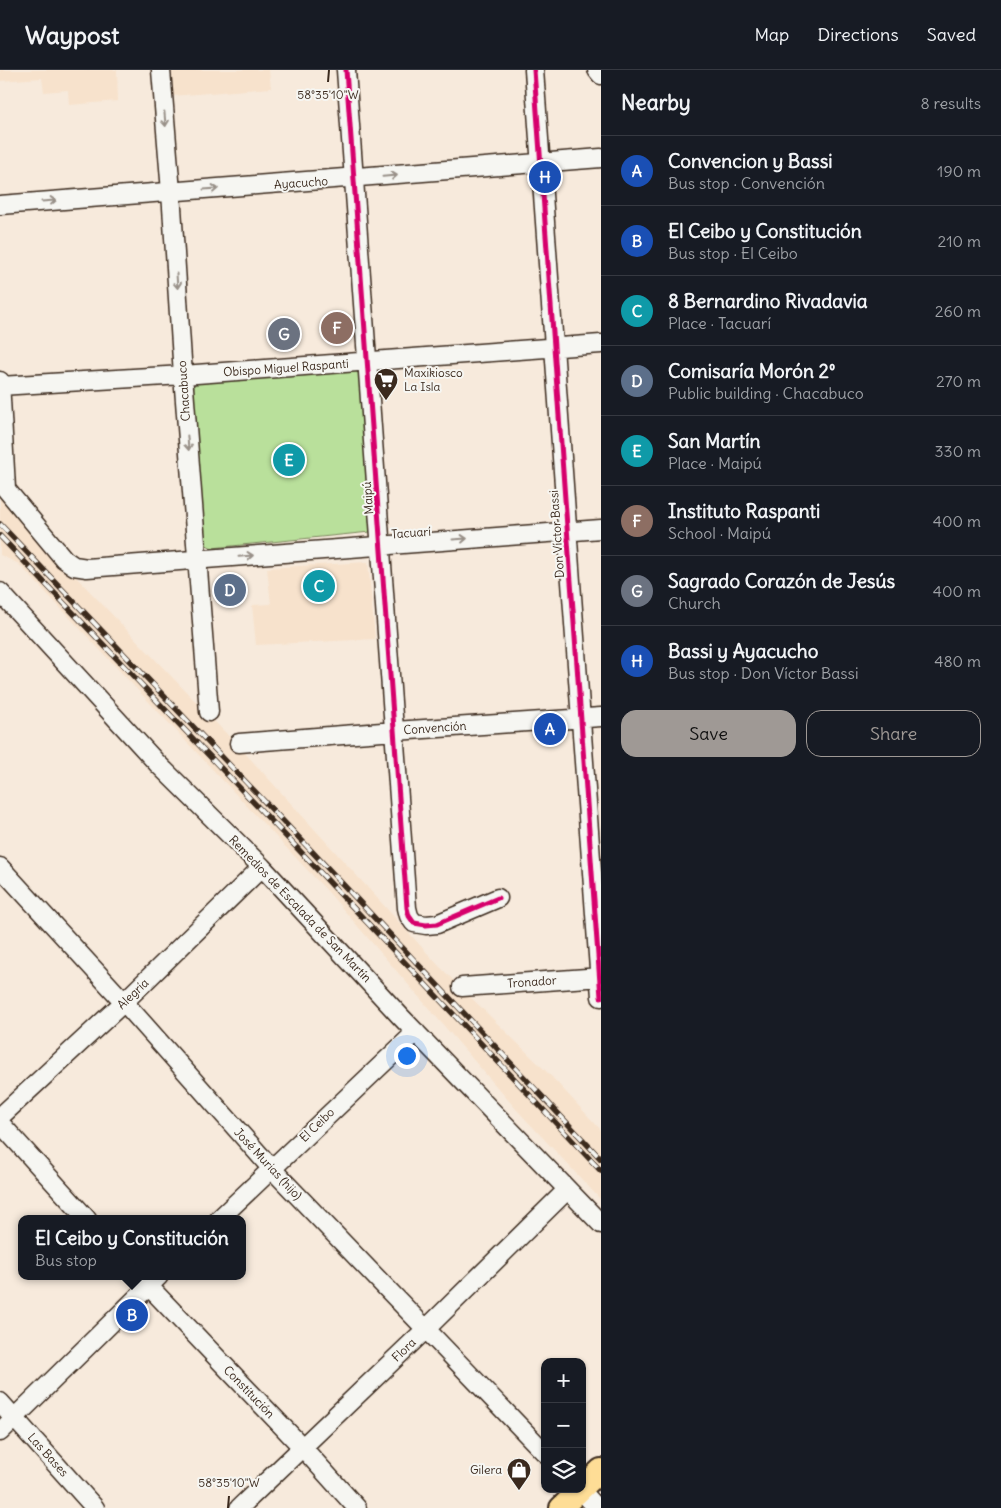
<!DOCTYPE html>
<html lang="en">
<head>
<meta charset="utf-8">
<style>
	:root { --surface:#171b24; --page:#20242c; --text:#f1f3f6; --muted:#9ea1a6; --line:#363941; --accent:#9f9995 }
	body { margin:0; font-family:Delius,sans-serif; background:var(--page); color:var(--text) }
	.controls { position:absolute; right:15px; bottom:15px; display:grid; overflow:hidden; border-radius:10px; box-shadow:0 1px 4px #0004 }
	.controls button { width:45px; height:45px; display:grid; place-items:center; padding:0; border:0; border-bottom:1px solid var(--line); background:var(--surface); color:var(--text); font:25px sans-serif }
	.you { position:absolute; left:406px; top:985px; width:18px; height:18px; margin:-12px; border:4px solid #fff; border-radius:50%; background:#1a73e8; box-shadow:0 0 0 8px #1a73e833 }
	.badge { display:grid; place-items:center; width:32px; height:32px; border-radius:50%; background:var(--accent); color:#fff; font-size:16px; font-weight:700 }
	.pin { position:absolute; translate:-50% -50%; border:2px solid #fff; box-shadow:0 1px 5px #0006 }
	.popup { position:absolute; left:18px; top:1145px; width:228px; height:65px; box-sizing:border-box; display:grid; place-content:center; border-radius:10px; background:var(--surface); filter:drop-shadow(0 1px 4px #0005); font-size:16px; white-space:nowrap; color:var(--muted) }
	.popup b { font-size:19px; color:var(--text) }
	.popup::after { content:''; position:absolute; left:50%; top:100%; margin-left:-10px; border:10px solid transparent; border-top-color:var(--surface) }
	.list { margin:0; padding:0; list-style:none }
	h2 { display:flex; justify-content:space-between; align-items:center; height:65px; margin:0; padding:0 20px; font-size:21px }
	h2 small { font-size:16px; font-weight:400; color:var(--muted) }
	.list li { display:grid; grid-template-columns:32px 1fr auto; gap:15px; align-items:center; box-sizing:border-box; height:70px; padding:0 20px; border-top:1px solid var(--line) }
	.list b { display:block; font-size:19px; white-space:nowrap }
	.list p { margin:0; font-size:16px; white-space:nowrap; color:var(--muted) }
	.list em { font-size:16px; font-style:normal; color:var(--muted) }
	.actions { display:flex; gap:10px; padding:15px 20px }
	.actions a { flex:1; padding:11px 0; border:1px solid var(--accent); border-radius:15px; text-align:center; font-size:18px; color:var(--accent) }
	.actions .main { background:var(--accent); color:#111 }
	.icon { flex:none; width:28px; height:28px; fill:none; stroke:currentColor; stroke-width:2; stroke-linecap:round; stroke-linejoin:round }
	.map { position:relative; flex:none; width:601px; height:1438px; overflow:hidden }
	header { display:flex; align-items:center; gap:30px; box-sizing:border-box; height:70px; padding:0 25px; background:var(--surface); border-bottom:1px solid var(--line) }
	header strong { font-size:24px }
	nav { display:flex; gap:28px; margin-inline-start:auto; font-size:18px }
	main { display:flex }
	aside { flex:1; background:var(--surface) }
	.map>svg:first-child { display:block }
	.built { fill:#f7e2cc }
	.green { fill:#b9e09b; stroke:#7a855c }
	.lines { fill:none; stroke-linecap:round; stroke-linejoin:round }
	.minor-casing { stroke:#3b2a1e; stroke-width:21 }
	.major-casing { stroke:#3b2a1e; stroke-width:26 }
	.minor { stroke:#f6f6f2; stroke-width:18 }
	.major { stroke:#fedd96; stroke-width:22 }
	.rail-casing { stroke:#3b2a1e; stroke-width:5.5 }
	.rail { stroke:#f6f6f2; stroke-width:4; stroke-dasharray:11; stroke-linecap:butt }
	.cycleway-casing { stroke:#f6f6f2; stroke-width:8 }
	.cycleway { stroke:#d6006c; stroke-width:5 }
	.oneway { stroke:#989088 }
	.ticks { fill:none; stroke:#3b2a1e; stroke-width:2 }
	.labels { text-anchor:middle; stroke-width:4; stroke-linejoin:round; paint-order:stroke }
	.street-label { font-size:12px; fill:#3b2a1e; stroke:#f6f6f2 }
	.poi-label { font-size:12px; fill:#3b2a1e; stroke:#f6f6f2; text-anchor:start }
	.ticks-label { font-size:12px; text-anchor:middle; fill:#3b2a1e; stroke:#f6f6f2; stroke-width:4; stroke-linejoin:round; paint-order:stroke }
</style>
</head>
<body>
<header>
<strong>Waypost</strong>
<nav><a>Map</a><a>Directions</a><a>Saved</a></nav>
</header>
<main>
<div class="map">
<svg width="601" height="1438" viewBox="0 0 601 1438">
	<rect width="100%" height="100%" fill="#f7eadc"/>
	<filter id="ink" filterUnits="userSpaceOnUse"><feTurbulence type="fractalNoise" baseFrequency=".02" numOctaves="2"/><feDisplacementMap in="SourceGraphic" scale="10" xChannelSelector="R" yChannelSelector="G"/><feConvolveMatrix kernelMatrix="1 2 1 2 8 2 1 2 1" color-interpolation-filters="sRGB"/></filter>
	<g filter="url(#ink)">
		<!-- built -->
		<path class="built" d="M 0,0 L 117,0 L 118,31 L 69,35 L 68,20 L 44,22 L 42,8 L 0,11 Z
			M 170,0 L 269,0 L 271,18 L 172,26 Z
			M 0,425 L 27,456 L 245,683 L 439,896 L 551,1006 L 601,1060 L 601,1130 L 516,1039 L 329,823 L 19,494 L 0,485 Z
			M 368,492 L 375,569 L 256,575 L 252,535 L 271,534 L 267,498 Z"/>
		<!-- green -->
		<path class="green" d="M 359,301 L 370,462 L 212,478 L 203,473 L 190,321 L 195,312 Z"/>
		<g class="lines">
			<defs>
				<path id="minor" d="M 161,0 L 171,122 L 183,305 L 209,642
					M 346,0 L 407,838 L 409,846 L 414,853 L 426,855 L 437,854 L 498,828
					M 534,0 C 559,309 576,618 601,927
					M 597,0 L 601,5
					M 0,135 L 601,88
					M 0,311 L 6,418
					M 0,316 L 183,305 L 601,274
					M 0,412 L 64,489 L 74,496 L 87,498 L 601,459
					M 0,522 L 157,693 L 262,797 L 401,947 L 601,1154
					M 239,673 L 395,661 L 601,647
					M 0,797 L 124,932 L 272,1099 L 545,1383
					M 462,917 L 601,907
					M 0,1047 L 124,932 L 262,797
					M 0,1053 L 87,1149
					M 219,1149 L 416,962
					M 139,1206 L 303,1378 L 357,1438
					M 0,1332 L 95,1438
					M 0,1362 L 159,1206
					M 580,1419 L 597,1438
					M 239,1438 L 425,1260 L 567,1120"/>
				<path id="major" d="M 582,1418 L 601,1400
					M 561,1438 L 581,1419"/>
			</defs>
			<!-- minor casing -->
			<use href="#minor" class="minor-casing"/>
			<!-- major casing -->
			<use href="#major" class="major-casing"/>
			<!-- minor -->
			<use href="#minor" class="minor"/>
			<!-- major -->
			<use href="#major" class="major"/>
			<defs>
				<path id="rail" d="M 0,454 L 305,774 L 601,1089
					M 0,466 L 299,780 L 601,1101"/>
			</defs>
			<!-- rail casing -->
			<use href="#rail" class="rail-casing"/>
			<!-- rail -->
			<use href="#rail" class="rail"/>
			<defs>
				<path id="cycleway" d="M 346,0 L 407,838 L 409,846 L 414,853 L 426,855 L 437,854 L 498,828
					M 534,0 C 559,309 576,618 601,927"/>
			</defs>
			<!-- cycleway casing -->
			<use href="#cycleway" class="cycleway-casing"/>
			<!-- cycleway -->
			<use href="#cycleway" class="cycleway"/>
		</g>
		<!-- one-way arrows -->
		<defs><path id="oneway-shaft" d="M-6 0H5M1.5-3L5.5 0L1.5 3" fill="none" stroke-width="1.6" stroke-linecap="round" stroke-linejoin="round" transform="scale(1.25)"/></defs>
		<g class="oneway">
			<use href="#oneway-shaft" transform="translate(165 49) rotate(85)"/>
			<use href="#oneway-shaft" transform="translate(390 106) rotate(-5)"/>
			<use href="#oneway-shaft" transform="translate(211 119) rotate(-4)"/>
			<use href="#oneway-shaft" transform="translate(49 131) rotate(-4)"/>
			<use href="#oneway-shaft" transform="translate(177 211) rotate(86)"/>
			<use href="#oneway-shaft" transform="translate(188 373) rotate(85)"/>
			<use href="#oneway-shaft" transform="translate(460 469) rotate(-4)"/>
			<use href="#oneway-shaft" transform="translate(246 486) rotate(-5)"/>
		</g>
	</g>
	<!-- ticks -->
	<path class="ticks" d="M 328,12 L 329,0M 228,1438 L 229,1426"/>
	<!-- icons -->
	<defs>
		<symbol id="supermarket-pin" viewBox="-11 -11 22 30"><path d="M0 17L-7.5 6A9.5 9.5 0 1 1 7.5 6Z" fill="#3b2a1e" stroke="#f6f6f2"/><path d="M-6-5.5h2.5l.6 2H6L4.5 2H-2.5L-4.4-4H-6ZM-1.5 3.2a1.3 1.3 0 1 0 .1 0ZM3 3.2a1.3 1.3 0 1 0 .1 0Z" fill="#fff"/></symbol>
		<symbol id="shop-pin" viewBox="-11 -11 22 30"><path d="M0 17L-7.5 6A9.5 9.5 0 1 1 7.5 6Z" fill="#3b2a1e" stroke="#f6f6f2"/><path d="M-5-2.5h2.3a2.7 3.5 0 0 1 5.4 0H5L5.5 6h-11ZM-1.5-2.5h3a1.5 2.3 0 0 0-3 0Z" fill="#fff"/></symbol>
	</defs>
	<g fill-rule="evenodd">
		<use href="#supermarket-pin" x="372" y="296" width="28" height="38"/>
		<use href="#shop-pin" x="505" y="1386" width="28" height="38"/>
	</g>
	<g class="labels">
		<!-- street labels -->
		<g class="street-label">
			<text transform="translate(301 113) rotate(-4)" y="4">Ayacucho</text>
			<text transform="translate(286 298) rotate(-4)" y="4">Obispo Miguel Raspanti</text>
			<text transform="translate(184 321) rotate(-94)" y="4">Chacabuco</text>
			<text transform="translate(368 428) rotate(-94)" y="4">Maipú</text>
			<text transform="translate(411 463) rotate(-4)" y="4">Tacuarí</text>
			<text transform="translate(557 464) rotate(-94)" y="4">Don Víctor Bassi</text>
			<text transform="translate(435 658) rotate(-4)" y="4">Convención</text>
			<text transform="translate(300 839) rotate(46)" y="4">Remedios de Escalada de San Martín</text>
			<text transform="translate(532 912) rotate(-4)" y="4">Tronador</text>
			<text transform="translate(133 924) rotate(-44)" y="4">Alegría</text>
			<text transform="translate(317 1055) rotate(-44)" y="4">El Ceibo</text>
			<text transform="translate(268 1094) rotate(47)" y="4">José Murias (hijo)</text>
			<text transform="translate(404 1280) rotate(-44)" y="4">Flora</text>
			<text transform="translate(249 1322) rotate(46)" y="4">Constitución</text>
			<text transform="translate(48 1385) rotate(48)" y="4">Las Bases</text>
		</g>
		<!-- poi labels -->
		<g class="poi-label">
			<text x="404" y="307">Maxikiosco<tspan x="404" dy="14">La Isla</tspan></text>
			<text x="502" y="1404" text-anchor="end">Gilera</text>
		</g>
	</g>
	<g class="ticks-label">
		<text x="328" y="29">58°35'10"W</text>
		<text x="229" y="1417">58°35'10"W</text>
	</g>
</svg>
<div class="controls">
<button>+</button>
<button>−</button>
<button><svg class="icon" aria-label="layers" viewBox="0 0 24 24"><path d="M12 4l9 5-9 5-9-5zM3 14l9 5 9-5"/></svg></button>
</div>
<div class="you"></div>
<div class="pin badge" style="left:550px;top:659px;background:#1a4fb4">A</div>
<div class="pin badge" style="left:132px;top:1245px;background:#1a4fb4">B</div>
<div class="popup"><b>El Ceibo y Constitución</b>Bus stop</div>
<div class="pin badge" style="left:319px;top:516px;background:#0f9aa8">C</div>
<div class="pin badge" style="left:230px;top:520px;background:#5c6f8a">D</div>
<div class="pin badge" style="left:289px;top:390px;background:#0f9aa8">E</div>
<div class="pin badge" style="left:337px;top:258px;background:#8d6e63">F</div>
<div class="pin badge" style="left:284px;top:264px;background:#6b7280">G</div>
<div class="pin badge" style="left:545px;top:107px;background:#1a4fb4">H</div>
</div>
<aside>
<h2>Nearby<small>8 results</small></h2>
<ul class="list">
<li><span class="badge" style="background:#1a4fb4">A</span><div><b>Convencion y Bassi</b><p>Bus stop · Convención</p></div><em>190 m</em></li>
<li><span class="badge" style="background:#1a4fb4">B</span><div><b>El Ceibo y Constitución</b><p>Bus stop · El Ceibo</p></div><em>210 m</em></li>
<li><span class="badge" style="background:#0f9aa8">C</span><div><b>8 Bernardino Rivadavia</b><p>Place · Tacuarí</p></div><em>260 m</em></li>
<li><span class="badge" style="background:#5c6f8a">D</span><div><b>Comisaría Morón 2°</b><p>Public building · Chacabuco</p></div><em>270 m</em></li>
<li><span class="badge" style="background:#0f9aa8">E</span><div><b>San Martín</b><p>Place · Maipú</p></div><em>330 m</em></li>
<li><span class="badge" style="background:#8d6e63">F</span><div><b>Instituto Raspanti</b><p>School · Maipú</p></div><em>400 m</em></li>
<li><span class="badge" style="background:#6b7280">G</span><div><b>Sagrado Corazón de Jesús</b><p>Church</p></div><em>400 m</em></li>
<li><span class="badge" style="background:#1a4fb4">H</span><div><b>Bassi y Ayacucho</b><p>Bus stop · Don Víctor Bassi</p></div><em>480 m</em></li>
</ul>
<div class="actions"><a class="main">Save</a><a>Share</a></div>
</aside>
</main>
</body>
</html>
